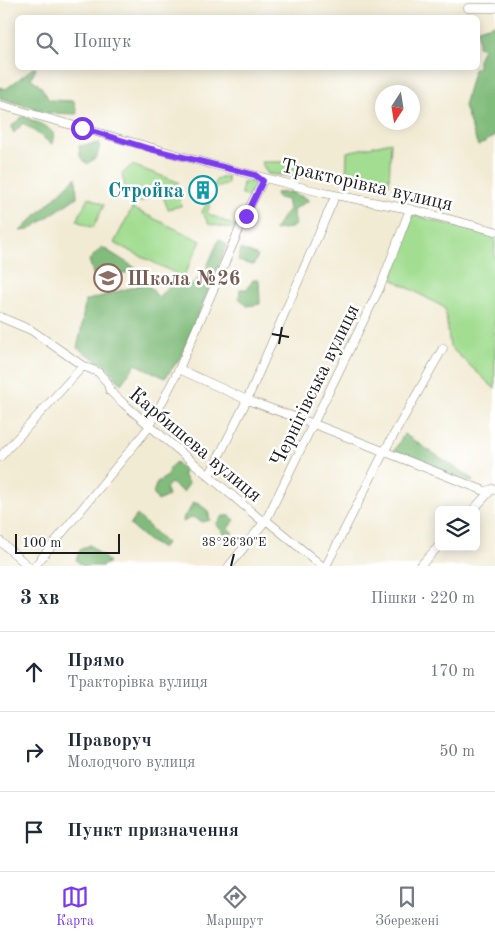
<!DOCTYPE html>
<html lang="uk">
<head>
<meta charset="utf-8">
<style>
	:root { --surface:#fff; --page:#f2f2f3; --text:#1f2937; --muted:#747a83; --line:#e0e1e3; --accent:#7c3aed }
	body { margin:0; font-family:"Old Standard TT",serif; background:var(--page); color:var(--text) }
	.controls { position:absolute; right:15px; bottom:15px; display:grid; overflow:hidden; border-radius:8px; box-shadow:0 2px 12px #0003 }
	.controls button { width:45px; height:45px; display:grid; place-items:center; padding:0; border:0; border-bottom:1px solid var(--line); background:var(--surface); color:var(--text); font:25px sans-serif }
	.compass { position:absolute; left:375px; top:85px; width:45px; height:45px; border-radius:50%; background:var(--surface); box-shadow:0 2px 12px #0003; rotate:192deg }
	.scale { position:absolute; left:15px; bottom:12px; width:105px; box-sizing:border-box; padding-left:5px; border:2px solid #1c1c1c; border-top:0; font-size:14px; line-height:18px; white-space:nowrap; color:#1c1c1c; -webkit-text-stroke:4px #fff; paint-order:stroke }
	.stop { position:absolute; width:15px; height:15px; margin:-11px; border:4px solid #7c3aed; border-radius:50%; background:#fff }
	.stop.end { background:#7c3aed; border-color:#fff; box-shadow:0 1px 5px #0008 }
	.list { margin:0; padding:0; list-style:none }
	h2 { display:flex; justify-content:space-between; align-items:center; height:65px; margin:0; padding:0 20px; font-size:21px }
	h2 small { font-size:16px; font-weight:400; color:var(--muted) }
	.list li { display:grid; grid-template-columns:32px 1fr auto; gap:15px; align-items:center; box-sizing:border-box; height:80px; padding:0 20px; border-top:1px solid var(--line) }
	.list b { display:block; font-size:19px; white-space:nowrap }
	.list p { margin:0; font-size:16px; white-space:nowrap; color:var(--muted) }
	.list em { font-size:16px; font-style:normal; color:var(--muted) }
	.icon { flex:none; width:28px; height:28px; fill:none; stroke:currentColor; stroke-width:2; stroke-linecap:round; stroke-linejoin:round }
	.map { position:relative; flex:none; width:495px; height:566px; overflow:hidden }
	.search { position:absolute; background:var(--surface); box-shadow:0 2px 12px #0003; left:15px; right:15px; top:15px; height:55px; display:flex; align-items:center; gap:12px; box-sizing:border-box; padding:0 18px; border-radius:8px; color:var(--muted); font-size:19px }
	.sheet { height:305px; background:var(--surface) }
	nav { display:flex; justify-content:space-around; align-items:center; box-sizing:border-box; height:70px; border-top:1px solid var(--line); background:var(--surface); font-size:14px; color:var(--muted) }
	nav a { display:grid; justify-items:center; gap:2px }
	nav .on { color:var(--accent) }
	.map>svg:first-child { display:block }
	.green { fill:#a2dd91; stroke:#5f7c56 }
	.forest { fill:#81bc7b; stroke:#4e6c4c }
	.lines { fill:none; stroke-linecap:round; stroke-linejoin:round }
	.street-casing { stroke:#878478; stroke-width:9 }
	.street { stroke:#fff; stroke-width:8 }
	.route { stroke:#7c3aed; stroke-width:6 }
	.ticks { fill:none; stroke:#1c1c1c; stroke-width:2 }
	.labels { text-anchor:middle; stroke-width:5; stroke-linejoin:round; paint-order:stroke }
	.street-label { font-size:20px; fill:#1c1c1c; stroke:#fff }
	.culture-label { font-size:20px; font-weight:bold; fill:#0d838f; stroke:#fff; text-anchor:end }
	.education-label { font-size:20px; font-weight:bold; fill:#785e54; stroke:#fff; text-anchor:start }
	.ticks-label { font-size:12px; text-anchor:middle; fill:#1c1c1c; stroke:#fff; stroke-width:5; stroke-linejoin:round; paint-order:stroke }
</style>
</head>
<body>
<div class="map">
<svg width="495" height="566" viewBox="0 0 495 566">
	<rect width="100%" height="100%" fill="#fff"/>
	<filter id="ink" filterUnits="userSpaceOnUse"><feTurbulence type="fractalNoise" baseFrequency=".02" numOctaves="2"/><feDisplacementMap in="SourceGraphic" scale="10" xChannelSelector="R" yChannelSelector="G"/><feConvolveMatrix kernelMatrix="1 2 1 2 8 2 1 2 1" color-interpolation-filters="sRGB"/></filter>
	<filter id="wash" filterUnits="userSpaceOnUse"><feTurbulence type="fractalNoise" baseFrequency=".0096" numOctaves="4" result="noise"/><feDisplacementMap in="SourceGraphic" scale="20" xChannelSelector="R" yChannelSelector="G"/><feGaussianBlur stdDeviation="1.12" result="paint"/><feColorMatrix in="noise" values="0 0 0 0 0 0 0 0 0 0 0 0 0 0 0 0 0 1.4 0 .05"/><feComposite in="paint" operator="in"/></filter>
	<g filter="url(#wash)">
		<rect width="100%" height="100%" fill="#f2ebd4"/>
		<!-- green -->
		<path class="green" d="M 391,142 L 389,184 L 346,180 L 347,152 Z
			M 261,162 L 296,162 L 305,177 L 268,174 Z
			M 132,165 L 178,182 L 181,206 L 168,209 L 160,189 L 155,194 L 141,202 L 127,196 L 122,174 Z
			M 227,176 L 228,184 L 217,187 L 207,213 L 235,226 L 233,229 L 209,224 L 202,212 L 211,195 L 216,180 Z
			M 254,180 L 258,185 L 249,198 L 241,193 L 243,183 Z
			M 88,197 L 104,205 L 93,228 L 77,221 Z
			M 132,208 L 201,241 L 183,277 L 114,243 Z
			M 413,215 L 495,237 L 495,389 L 450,347 L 445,308 L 392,279 Z"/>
		<!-- forest -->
		<path class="forest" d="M 495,24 L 495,136 L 478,146 L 464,106 L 474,68 L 478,68 L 478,60 L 483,48 L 478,46 L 478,29 Z
			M 33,68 L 36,68 L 31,78 L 42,88 L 49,100 L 74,101 L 77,114 L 48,113 L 0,98 L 0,87 L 6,89 Z
			M 23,116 L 47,127 L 54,134 L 52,144 L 23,123 L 14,133 L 11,127 Z
			M 100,143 L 97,157 L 87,164 L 80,156 L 79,146 Z
			M 76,177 L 77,197 L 29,230 L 20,231 Z
			M 292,192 L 309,200 L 293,210 L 296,224 L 291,228 L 274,230 L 289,209 L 287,200 L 278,198 L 276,193 Z
			M 219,239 L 227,245 L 180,358 L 165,378 L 136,364 L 121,384 L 105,365 L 77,348 L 81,331 L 85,301 L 147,283 L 158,297 L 173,283 L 192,285 L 206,269 Z
			M 102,247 L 137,269 L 96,283 L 89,260 Z
			M 241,249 L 258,256 L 253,265 L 238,261 Z
			M 253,280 L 259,280 L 260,304 L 247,306 L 239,298 L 240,289 L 247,289 Z
			M 404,434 L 473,479 L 472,482 L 394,451 Z
			M 176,462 L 184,470 L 183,475 L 189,484 L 183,492 L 171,483 L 166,488 L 168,496 L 158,501 L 153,493 L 157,482 L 168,476 L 169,468 Z
			M 193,502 L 199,504 L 208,511 L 210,520 L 203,522 L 193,517 L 183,522 L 184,516 L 189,511 Z
			M 137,515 L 166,543 L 162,548 L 150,542 L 130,525 Z
			M 223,516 L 231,516 L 235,520 L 228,528 L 233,533 L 226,536 L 216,524 Z
			M 90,545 L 109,562 L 102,566 L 83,566 L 76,560 L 80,550 Z"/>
	</g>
	<g filter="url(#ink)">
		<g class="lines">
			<defs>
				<path id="street" d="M 468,8 L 495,8
					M 0,105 L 210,164 L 324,193 L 410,209 L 495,231
					M 0,317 L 31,330 L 83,366 L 98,372 L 107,382 L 110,391 L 124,404 L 261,520 L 266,520 L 322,566
					M 179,369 L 247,400 L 314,424 L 485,491 L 493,489 L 495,490
					M 0,457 L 83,366
					M 209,476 L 247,400 L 333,201
					M 473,510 L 492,489
					M 0,541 L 28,566
					M 35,566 L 150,426 L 179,369 L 245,216 L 263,181 L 257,176
					M 229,566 L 266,520 L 381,285 L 410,209
					M 326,566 L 384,452 L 443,348
					M 420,566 L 439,546"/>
			</defs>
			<!-- street casing -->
			<use href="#street" class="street-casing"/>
			<!-- street -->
			<use href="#street" class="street"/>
		</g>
	</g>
	<g class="lines" filter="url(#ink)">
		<!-- route -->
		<path class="route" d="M 82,128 L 147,148 L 255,175 L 263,181 L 246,216"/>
	</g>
	<!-- ticks -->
	<path class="ticks" d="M 272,334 L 289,337M 279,344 L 282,327M 231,566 L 234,554"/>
	<!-- icons -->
	<defs>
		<symbol id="building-ring" viewBox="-11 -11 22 22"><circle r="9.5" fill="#fff" stroke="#0f9aa8" stroke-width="1.5"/><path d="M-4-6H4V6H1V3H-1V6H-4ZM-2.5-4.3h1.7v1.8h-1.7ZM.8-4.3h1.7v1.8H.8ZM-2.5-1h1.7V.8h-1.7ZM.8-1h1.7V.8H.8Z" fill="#0f9aa8"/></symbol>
		<symbol id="school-ring" viewBox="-11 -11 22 22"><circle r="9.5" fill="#fff" stroke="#8d6e63" stroke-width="1.5"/><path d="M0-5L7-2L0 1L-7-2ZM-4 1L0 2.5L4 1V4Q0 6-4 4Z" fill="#8d6e63"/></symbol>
	</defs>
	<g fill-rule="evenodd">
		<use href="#building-ring" x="187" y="174" width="32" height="32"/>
		<use href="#school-ring" x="92" y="262" width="32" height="32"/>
	</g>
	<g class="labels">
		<!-- street labels -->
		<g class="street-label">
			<text transform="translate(367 184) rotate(13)" y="7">Тракторівка вулиця</text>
			<text transform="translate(314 385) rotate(-64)" y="7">Чернігівська вулиця</text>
			<text transform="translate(196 444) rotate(40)" y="7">Карбишева вулиця</text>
		</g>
		<!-- culture labels -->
		<g class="culture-label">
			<text x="184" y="197">Стройка</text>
		</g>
		<!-- education labels -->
		<g class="education-label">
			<text x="127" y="285">Школа №26</text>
		</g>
	</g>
	<g class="ticks-label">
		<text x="234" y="546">38°26'30"E</text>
	</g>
</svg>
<div class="controls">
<button><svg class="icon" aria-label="layers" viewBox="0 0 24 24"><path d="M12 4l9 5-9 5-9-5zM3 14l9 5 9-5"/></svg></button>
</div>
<svg class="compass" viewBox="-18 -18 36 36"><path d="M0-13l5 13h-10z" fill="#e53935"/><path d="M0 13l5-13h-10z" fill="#747a83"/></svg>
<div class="scale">100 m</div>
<div class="stop" style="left:82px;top:128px"></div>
<div class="stop end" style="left:246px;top:216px"></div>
<div class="search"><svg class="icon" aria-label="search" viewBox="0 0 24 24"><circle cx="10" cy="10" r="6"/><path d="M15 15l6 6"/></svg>Пошук</div>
</div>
<section class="sheet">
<h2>3 хв<small>Пішки · 220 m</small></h2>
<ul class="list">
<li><svg class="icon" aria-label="ahead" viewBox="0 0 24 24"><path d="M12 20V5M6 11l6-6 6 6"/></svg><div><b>Прямо</b><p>Тракторівка вулиця</p></div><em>170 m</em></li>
<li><svg class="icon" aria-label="right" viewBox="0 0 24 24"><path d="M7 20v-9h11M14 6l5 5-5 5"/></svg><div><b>Праворуч</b><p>Молодчого вулиця</p></div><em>50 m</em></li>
<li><svg class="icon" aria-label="arrive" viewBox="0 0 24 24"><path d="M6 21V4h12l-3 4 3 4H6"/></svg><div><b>Пункт призначення</b></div></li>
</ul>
</section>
<nav>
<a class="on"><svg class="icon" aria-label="map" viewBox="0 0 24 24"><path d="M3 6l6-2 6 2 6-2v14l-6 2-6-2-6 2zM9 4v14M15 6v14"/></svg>Карта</a>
<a><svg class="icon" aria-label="directions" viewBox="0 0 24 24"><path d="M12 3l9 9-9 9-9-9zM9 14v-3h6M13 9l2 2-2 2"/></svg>Маршрут</a>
<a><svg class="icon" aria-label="saved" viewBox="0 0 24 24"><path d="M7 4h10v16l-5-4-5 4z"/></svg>Збережені</a>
</nav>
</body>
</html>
